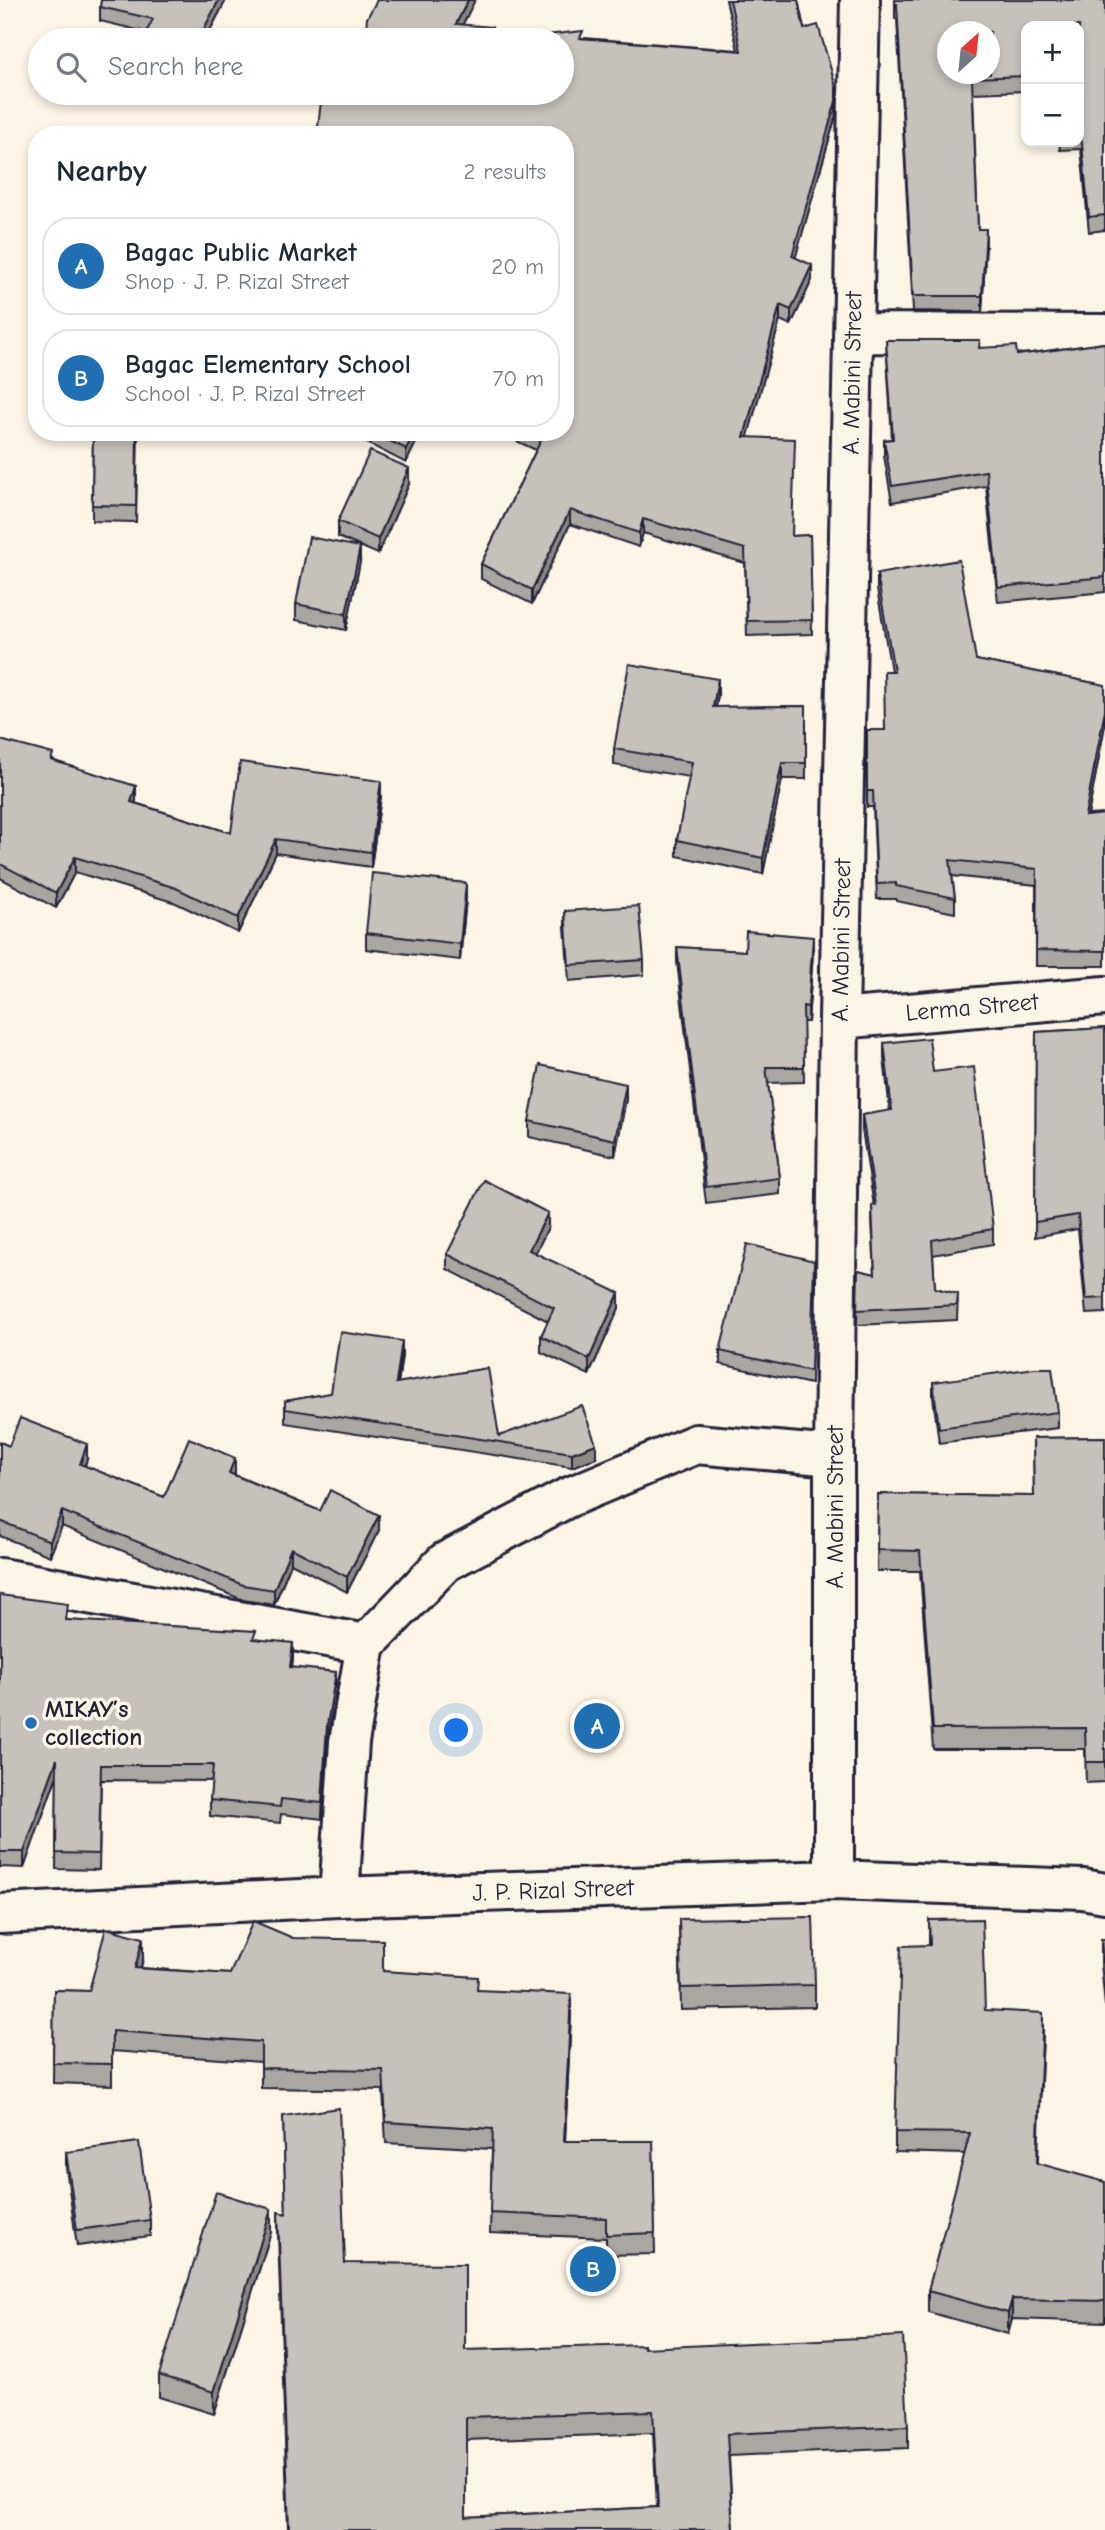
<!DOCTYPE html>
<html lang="en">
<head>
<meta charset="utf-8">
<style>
	:root { --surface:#fff; --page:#f2f2f3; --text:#1f2937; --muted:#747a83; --line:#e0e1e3; --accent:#1f6fb2 }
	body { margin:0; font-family:"Comic Neue",sans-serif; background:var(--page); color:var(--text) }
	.controls { position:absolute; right:21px; top:21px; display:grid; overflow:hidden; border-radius:14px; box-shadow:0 4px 10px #0003 }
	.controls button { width:63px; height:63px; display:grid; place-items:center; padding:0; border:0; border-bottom:2px solid var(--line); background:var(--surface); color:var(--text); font:35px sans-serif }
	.compass { position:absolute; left:937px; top:21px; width:63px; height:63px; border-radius:50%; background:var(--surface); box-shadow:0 4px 10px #0003; rotate:27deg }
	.you { position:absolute; left:457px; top:1731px; width:24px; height:24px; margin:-18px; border:5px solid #fff; border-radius:50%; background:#1a73e8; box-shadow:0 0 0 10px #1a73e833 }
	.badge { display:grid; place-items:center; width:46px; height:46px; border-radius:50%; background:var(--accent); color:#fff; font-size:23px; font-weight:700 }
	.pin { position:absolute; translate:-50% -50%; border:4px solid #fff; box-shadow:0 2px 7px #0006 }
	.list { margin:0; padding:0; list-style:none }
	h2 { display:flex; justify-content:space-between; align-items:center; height:91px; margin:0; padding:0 28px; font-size:30px }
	h2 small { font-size:23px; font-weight:400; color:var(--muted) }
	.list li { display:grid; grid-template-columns:46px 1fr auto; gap:21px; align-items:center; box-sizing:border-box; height:98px; margin:0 14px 14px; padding:0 14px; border:2px solid var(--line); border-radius:28px }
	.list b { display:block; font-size:26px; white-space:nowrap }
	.list p { margin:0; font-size:23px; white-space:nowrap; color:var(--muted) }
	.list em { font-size:23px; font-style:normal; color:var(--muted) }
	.icon { flex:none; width:38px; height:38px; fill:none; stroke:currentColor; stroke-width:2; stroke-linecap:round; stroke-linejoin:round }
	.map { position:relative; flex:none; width:1105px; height:2530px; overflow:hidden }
	.search { position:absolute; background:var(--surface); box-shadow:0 4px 10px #0003; left:28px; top:28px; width:546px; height:77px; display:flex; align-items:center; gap:18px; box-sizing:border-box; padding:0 24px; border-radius:38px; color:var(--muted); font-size:26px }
	.panel { position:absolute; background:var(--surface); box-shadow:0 4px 10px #0003; left:28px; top:126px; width:546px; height:315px; border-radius:28px }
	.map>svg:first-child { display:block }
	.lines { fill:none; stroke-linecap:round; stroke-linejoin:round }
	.minor-casing { stroke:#22223b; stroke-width:44 }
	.minor { stroke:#fcf5e5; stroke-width:38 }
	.wall { fill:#aaa6a1; stroke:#22223b; stroke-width:2; fill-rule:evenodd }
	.shaded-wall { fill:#8b8783; stroke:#22223b; stroke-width:2 }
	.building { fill:#c6c1bb; stroke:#22223b; stroke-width:2; fill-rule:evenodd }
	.poi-dot { fill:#1f6fb2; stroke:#fcf5e5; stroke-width:2.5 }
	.labels { text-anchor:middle; stroke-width:7; stroke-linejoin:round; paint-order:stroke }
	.street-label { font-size:24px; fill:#22223b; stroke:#fcf5e5 }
	.poi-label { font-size:24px; font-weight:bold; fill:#22223b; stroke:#fcf5e5; text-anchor:start }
</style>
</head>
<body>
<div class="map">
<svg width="1105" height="2530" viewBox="0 0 1105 2530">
	<rect width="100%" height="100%" fill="#fcf5e5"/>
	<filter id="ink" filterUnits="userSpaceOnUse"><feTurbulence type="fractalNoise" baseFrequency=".0143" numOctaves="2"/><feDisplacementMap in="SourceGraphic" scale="14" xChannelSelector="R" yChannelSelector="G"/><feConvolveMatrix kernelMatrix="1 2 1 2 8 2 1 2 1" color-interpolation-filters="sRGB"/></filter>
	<g filter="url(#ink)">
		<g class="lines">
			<defs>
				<path id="minor" d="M 853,333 L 1105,334
					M 839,1019 L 1105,996
					M 0,1578 L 366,1644
					M 834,1880 L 834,1456 L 839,1019 L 860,0
					M 339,1897 L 349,1742 L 366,1644 L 445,1562 L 567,1498 L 696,1444 L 834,1456
					M 0,1914 L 339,1897 L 834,1880 L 1083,1889 L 1105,1893"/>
			</defs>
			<!-- minor casing -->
			<use href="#minor" class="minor-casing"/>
			<!-- minor -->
			<use href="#minor" class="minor"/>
		</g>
		<!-- wall -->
		<path class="wall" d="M 226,0 L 205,40 L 145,40 L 145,35 L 146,32 L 100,21 L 100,7 Z
			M 726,0 L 798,0 L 804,29 L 836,115 L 795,258 L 812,280 L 791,325 L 780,320 L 747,437 L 792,536 L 810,535 L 812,634 L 747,636 L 745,563 L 643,533 L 639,547 L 570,524 L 532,604 L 481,579 L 481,564 L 536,450 L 497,432 L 565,432 L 565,135 L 562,93 L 583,38 L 738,50 Z
			M 895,0 L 1105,0 L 1105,230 L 1089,232 L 1081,149 L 1060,150 L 1059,142 L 1079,142 L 1079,26 L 1026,26 L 1026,91 L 973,93 L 978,229 L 986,244 L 982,312 L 913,311 L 897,19 L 895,19 Z
			M 886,340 L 980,348 L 1017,355 L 1105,343 L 1105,592 L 998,602 L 986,486 L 892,502 L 884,456 L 884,440 L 892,439 Z
			M 93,432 L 138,432 L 136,522 L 92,521 Z
			M 360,432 L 421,432 L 406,463 L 365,442 L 365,434 Z
			M 409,484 L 378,554 L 338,537 L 338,521 Z
			M 360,562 L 346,630 L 296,620 L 296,604 Z
			M 877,574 L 976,660 L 1105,685 L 1105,725 L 1088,815 L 1105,814 L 1105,966 L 1036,966 L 1036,885 L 952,876 L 955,898 L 955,913 L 896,901 L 896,899 L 877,899 L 873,807 L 867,807 L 867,730 L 885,730 L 891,671 L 877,589 Z
			M 718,695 L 716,707 L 806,706 L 806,779 L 782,779 L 763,874 L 677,856 L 677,840 L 690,777 L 614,765 L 614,749 Z
			M 0,740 L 53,760 L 136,800 L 135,803 L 231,833 L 381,796 L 371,867 L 276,853 L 238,933 L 176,903 L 75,872 L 56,908 L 0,878 Z
			M 466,899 L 460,960 L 366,949 L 366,933 Z
			M 565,911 L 644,960 L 644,975 L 569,981 L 565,927 Z
			M 677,947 L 745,951 L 813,952 L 808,1022 L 803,1022 L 804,1082 L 768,1083 L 780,1178 L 780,1194 L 706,1203 L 677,962 Z
			M 1105,1028 L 1105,1313 L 1086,1314 L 1078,1229 L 1035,1237 L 1036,1032 Z
			M 884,1043 L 933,1072 L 993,1229 L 993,1244 L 933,1255 L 935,1288 L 958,1294 L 957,1320 L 857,1325 L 858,1270 L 875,1274 L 872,1221 L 872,1206 L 874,1206 L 862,1130 L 862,1115 L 890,1111 L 884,1058 Z
			M 626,1099 L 615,1156 L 529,1137 L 529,1121 Z
			M 548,1228 L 535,1253 L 619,1308 L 589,1375 L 541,1352 L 541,1336 L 548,1321 L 447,1269 L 447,1254 Z
			M 814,1261 L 811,1384 L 720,1364 L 720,1351 Z
			M 402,1355 L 398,1383 L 499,1436 L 596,1458 L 572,1467 L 285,1423 L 285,1401 L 331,1393 Z
			M 933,1382 L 1058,1412 L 1058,1428 L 939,1443 L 933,1397 Z
			M 1105,1437 L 1105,1782 L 1086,1783 L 1085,1749 L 933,1749 L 920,1571 L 877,1571 L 878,1494 L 1034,1496 L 1033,1438 Z
			M 0,1442 L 9,1446 L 87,1459 L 85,1466 L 164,1497 L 235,1473 L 235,1475 L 320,1511 L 379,1530 L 347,1592 L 291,1563 L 274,1605 L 243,1600 L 62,1526 L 50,1556 L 0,1536 Z
			M 0,1595 L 68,1620 L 256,1639 L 293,1659 L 292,1667 L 336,1688 L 327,1741 L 322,1819 L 281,1814 L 280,1823 L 210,1816 L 210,1800 L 212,1781 L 101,1780 L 99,1870 L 56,1869 L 57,1775 L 24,1868 L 0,1867 Z
			M 679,1919 L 815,1985 L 815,2007 L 681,2010 Z
			M 929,1920 L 985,2010 L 1043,2033 L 1037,2164 L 1105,2182 L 1105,2322 L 1012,2319 L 1008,2334 L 928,2312 L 928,2291 L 965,2154 L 895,2152 L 895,2132 L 929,1945 Z
			M 293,1938 L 383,1971 L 478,1990 L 571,2014 L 565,2141 L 653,2141 L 655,2254 L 606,2255 L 606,2238 L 490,2233 L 492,2149 L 386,2143 L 383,2090 L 261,2088 L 261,2062 L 112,2051 L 112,2085 L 53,2083 L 54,1990 L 89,1991 L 143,1959 L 141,1968 L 230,1974 Z
			M 1101,1939 L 1105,1939 L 1105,2006 L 1101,1964 Z
			M 283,2116 L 345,2263 L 465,2350 L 644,2348 L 908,2426 L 908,2448 L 729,2456 L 733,2530 L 288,2530 L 278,2234 L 278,2212 L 286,2214 ZM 653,2433 L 657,2507 L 466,2517 L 466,2440 Z
			M 66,2152 L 150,2220 L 150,2236 L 77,2246 L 66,2168 Z
			M 271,2232 L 214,2414 L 159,2397 L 159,2375 Z"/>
		<!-- shaded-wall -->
		<path class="shaded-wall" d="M 219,0 L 226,0 L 205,40 L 198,40 Z
			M 468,0 L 475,0 L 456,38 L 456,24 Z
			M 836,87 L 836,115 L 792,270 L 792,256 Z
			M 986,229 L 986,244 L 982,312 L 982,296 Z
			M 812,265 L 812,280 L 791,325 L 791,310 Z
			M 780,305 L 780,320 L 744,451 L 744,437 Z
			M 415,432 L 421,432 L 406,463 L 406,449 Z
			M 409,468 L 409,484 L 378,554 L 378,539 Z
			M 570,510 L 570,524 L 532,604 L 532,590 Z
			M 643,519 L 643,533 L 639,547 L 639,533 Z
			M 360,547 L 360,562 L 346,630 L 346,614 Z
			M 718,679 L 718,695 L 713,722 L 713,707 Z
			M 1105,710 L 1105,725 L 1085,831 L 1085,816 Z
			M 782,763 L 782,779 L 763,874 L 763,858 Z
			M 381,781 L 381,796 L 371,867 L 371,852 Z
			M 136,786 L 136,800 L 131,817 L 131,802 Z
			M 276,839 L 276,853 L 238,933 L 238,918 Z
			M 75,857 L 75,872 L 56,908 L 56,893 Z
			M 466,883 L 466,899 L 460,960 L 460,944 Z
			M 813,937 L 813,952 L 808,1022 L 808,1007 Z
			M 626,1084 L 626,1099 L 615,1156 L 615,1140 Z
			M 548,1213 L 548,1228 L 529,1266 L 529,1250 Z
			M 619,1293 L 619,1308 L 589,1375 L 589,1359 Z
			M 402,1341 L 402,1355 L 396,1397 L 396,1383 Z
			M 87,1444 L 87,1459 L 80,1479 L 80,1464 Z
			M 596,1444 L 596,1458 L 572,1467 L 572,1453 Z
			M 235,1458 L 235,1473 L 229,1488 L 229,1473 Z
			M 62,1511 L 62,1526 L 50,1556 L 50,1541 Z
			M 379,1515 L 379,1530 L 347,1592 L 347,1577 Z
			M 291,1548 L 291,1563 L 274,1605 L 274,1590 Z
			M 293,1643 L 293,1659 L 290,1683 L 290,1667 Z
			M 336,1672 L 336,1688 L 327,1741 L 322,1819 L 327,1725 Z
			M 57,1759 L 57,1775 L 24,1868 L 24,1852 Z
			M 143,1938 L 143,1959 L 135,1988 L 135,1968 Z
			M 571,1994 L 571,2014 L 564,2161 L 564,2141 Z
			M 1043,2013 L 1043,2033 L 1037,2184 L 1037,2163 Z
			M 271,2209 L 271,2232 L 214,2414 L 214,2392 Z
			M 1012,2299 L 1012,2319 L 1008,2334 L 1008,2313 Z"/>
		<!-- building -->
		<path class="building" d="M 101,0 L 219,0 L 198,40 L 154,40 L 145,35 L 153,19 L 100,7 Z
			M 377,0 L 468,0 L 456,24 L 492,27 L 491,40 L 365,40 L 367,18 Z
			M 730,0 L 798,0 L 804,29 L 818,25 L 836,87 L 836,101 L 792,256 L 812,265 L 791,310 L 780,305 L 744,437 L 795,439 L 792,536 L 810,535 L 812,620 L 747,621 L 745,549 L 643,519 L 639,533 L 570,510 L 532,590 L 481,564 L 542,438 L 529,432 L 565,432 L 565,296 L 571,283 L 565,283 L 565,135 L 317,135 L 322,93 L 562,93 L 562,40 L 499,40 L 583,31 L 580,38 L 741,51 Z
			M 895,0 L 1105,0 L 1105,215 L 1089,217 L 1081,134 L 1079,134 L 1079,26 L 1026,26 L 1026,76 L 972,78 L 978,229 L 986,229 L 982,296 L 913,296 L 897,4 L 895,4 ZM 948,32 L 990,32 L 990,74 L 948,74 Z
			M 886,340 L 980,340 L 979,348 L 1016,346 L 1017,355 L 1105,343 L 1105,577 L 998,587 L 986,471 L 892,486 L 884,440 L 893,439 Z
			M 93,432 L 137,432 L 136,506 L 92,505 Z
			M 372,432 L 415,432 L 406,449 Z
			M 370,451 L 409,468 L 378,539 L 338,521 Z
			M 309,537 L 360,547 L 346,614 L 296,604 Z
			M 959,560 L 976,660 L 1105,685 L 1105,710 L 1085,816 L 1105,814 L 1105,951 L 1036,950 L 1037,869 L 950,860 L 955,898 L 896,886 L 896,883 L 877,884 L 873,791 L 867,791 L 867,730 L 885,730 L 884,671 L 894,671 L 877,574 Z
			M 629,664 L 718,679 L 713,707 L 806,706 L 806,763 L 782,763 L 763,858 L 677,840 L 692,762 L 614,749 Z
			M 0,740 L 53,754 L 51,760 L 136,786 L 131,802 L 231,833 L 240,762 L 381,781 L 371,852 L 276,839 L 238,918 L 176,888 L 75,857 L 56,893 L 0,864 Z
			M 372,873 L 466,883 L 460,944 L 366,933 Z
			M 639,906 L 644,960 L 569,965 L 565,911 Z
			M 746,931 L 813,937 L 808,1007 L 803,1006 L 804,1067 L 766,1067 L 780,1178 L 706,1187 L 677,947 L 745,951 Z
			M 1105,1028 L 1105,1298 L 1086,1299 L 1078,1215 L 1035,1222 L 1036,1032 Z
			M 929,1038 L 933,1072 L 974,1067 L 993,1229 L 932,1240 L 935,1288 L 958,1294 L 957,1305 L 857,1310 L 858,1270 L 875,1274 L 872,1206 L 876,1205 L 862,1115 L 892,1110 L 884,1043 Z
			M 540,1065 L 626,1084 L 615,1140 L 529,1121 Z
			M 484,1180 L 548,1213 L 529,1250 L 619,1293 L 589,1359 L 541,1336 L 554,1308 L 447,1254 Z
			M 747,1244 L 814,1261 L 811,1371 L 720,1351 Z
			M 340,1332 L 402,1341 L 396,1383 L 488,1368 L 499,1436 L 582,1406 L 596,1444 L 572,1453 L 285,1409 L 285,1401 L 331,1393 Z
			M 1035,1368 L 1052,1368 L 1058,1412 L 939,1428 L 933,1382 Z
			M 20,1418 L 87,1444 L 80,1464 L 164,1497 L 189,1438 L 235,1458 L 229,1473 L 320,1511 L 330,1490 L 379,1515 L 347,1577 L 291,1548 L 274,1590 L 243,1585 L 62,1511 L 50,1541 L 0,1521 L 0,1442 L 9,1446 Z
			M 1105,1437 L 1105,1762 L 1086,1762 L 1085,1728 L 933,1729 L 920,1551 L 877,1550 L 878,1494 L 1034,1496 L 1033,1438 Z
			M 0,1595 L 68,1604 L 66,1620 L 256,1631 L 253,1639 L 293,1643 L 290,1667 L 336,1672 L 327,1725 L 322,1803 L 281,1799 L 280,1807 L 210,1800 L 213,1765 L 101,1765 L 99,1854 L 56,1853 L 57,1759 L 24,1852 L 0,1852 Z
			M 813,1917 L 815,1985 L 681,1988 L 679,1919 Z
			M 982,1919 L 985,2010 L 1043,2013 L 1037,2163 L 1105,2182 L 1105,2301 L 1012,2299 L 1008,2313 L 928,2291 L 970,2133 L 895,2132 L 901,1946 L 930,1945 L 929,1920 Z
			M 253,1921 L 293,1938 L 383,1940 L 383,1971 L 478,1977 L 477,1990 L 571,1994 L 564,2141 L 653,2141 L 655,2233 L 606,2235 L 606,2218 L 490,2213 L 493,2129 L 386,2122 L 383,2070 L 261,2068 L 261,2042 L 112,2031 L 112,2064 L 53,2063 L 54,1990 L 89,1991 L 106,1928 L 143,1938 L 135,1968 L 230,1974 Z
			M 1101,1939 L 1105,1939 L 1105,1981 Z
			M 339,2108 L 345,2263 L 465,2264 L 465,2350 L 644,2345 L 644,2348 L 903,2336 L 908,2426 L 727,2434 L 733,2530 L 289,2530 L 278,2212 L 286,2214 L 283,2116 ZM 653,2411 L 658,2507 L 466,2517 L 466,2417 Z
			M 139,2142 L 150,2220 L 77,2230 L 66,2152 Z
			M 216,2192 L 271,2209 L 214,2392 L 159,2375 Z"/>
	</g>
	<!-- markers -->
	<circle class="poi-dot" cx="31" cy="1723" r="7"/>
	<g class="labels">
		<!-- street labels -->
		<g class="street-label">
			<text transform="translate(852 373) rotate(-89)" y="8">A. Mabini Street</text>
			<text transform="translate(841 940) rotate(-89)" y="8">A. Mabini Street</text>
			<text transform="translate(972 1007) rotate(-5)" y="8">Lerma Street</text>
			<text transform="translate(835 1507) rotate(-90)" y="8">A. Mabini Street</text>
			<text transform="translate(553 1890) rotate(-2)" y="8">J. P. Rizal Street</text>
		</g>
		<!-- poi labels -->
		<g class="poi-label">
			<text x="45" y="1717">MIKAY’s<tspan x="45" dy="28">collection</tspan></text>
		</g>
	</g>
</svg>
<div class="controls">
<button>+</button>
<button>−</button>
</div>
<svg class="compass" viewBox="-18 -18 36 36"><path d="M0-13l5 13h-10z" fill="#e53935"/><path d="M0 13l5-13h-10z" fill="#747a83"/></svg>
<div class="you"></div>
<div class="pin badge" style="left:597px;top:1726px">A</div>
<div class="pin badge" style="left:593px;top:2269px">B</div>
<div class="search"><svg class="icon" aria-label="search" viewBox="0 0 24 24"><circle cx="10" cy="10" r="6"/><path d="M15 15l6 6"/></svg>Search here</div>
<section class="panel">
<h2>Nearby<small>2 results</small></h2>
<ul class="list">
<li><span class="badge">A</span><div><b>Bagac Public Market</b><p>Shop · J. P. Rizal Street</p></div><em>20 m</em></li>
<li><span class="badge">B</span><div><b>Bagac Elementary School</b><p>School · J. P. Rizal Street</p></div><em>70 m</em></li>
</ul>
</section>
</div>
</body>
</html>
